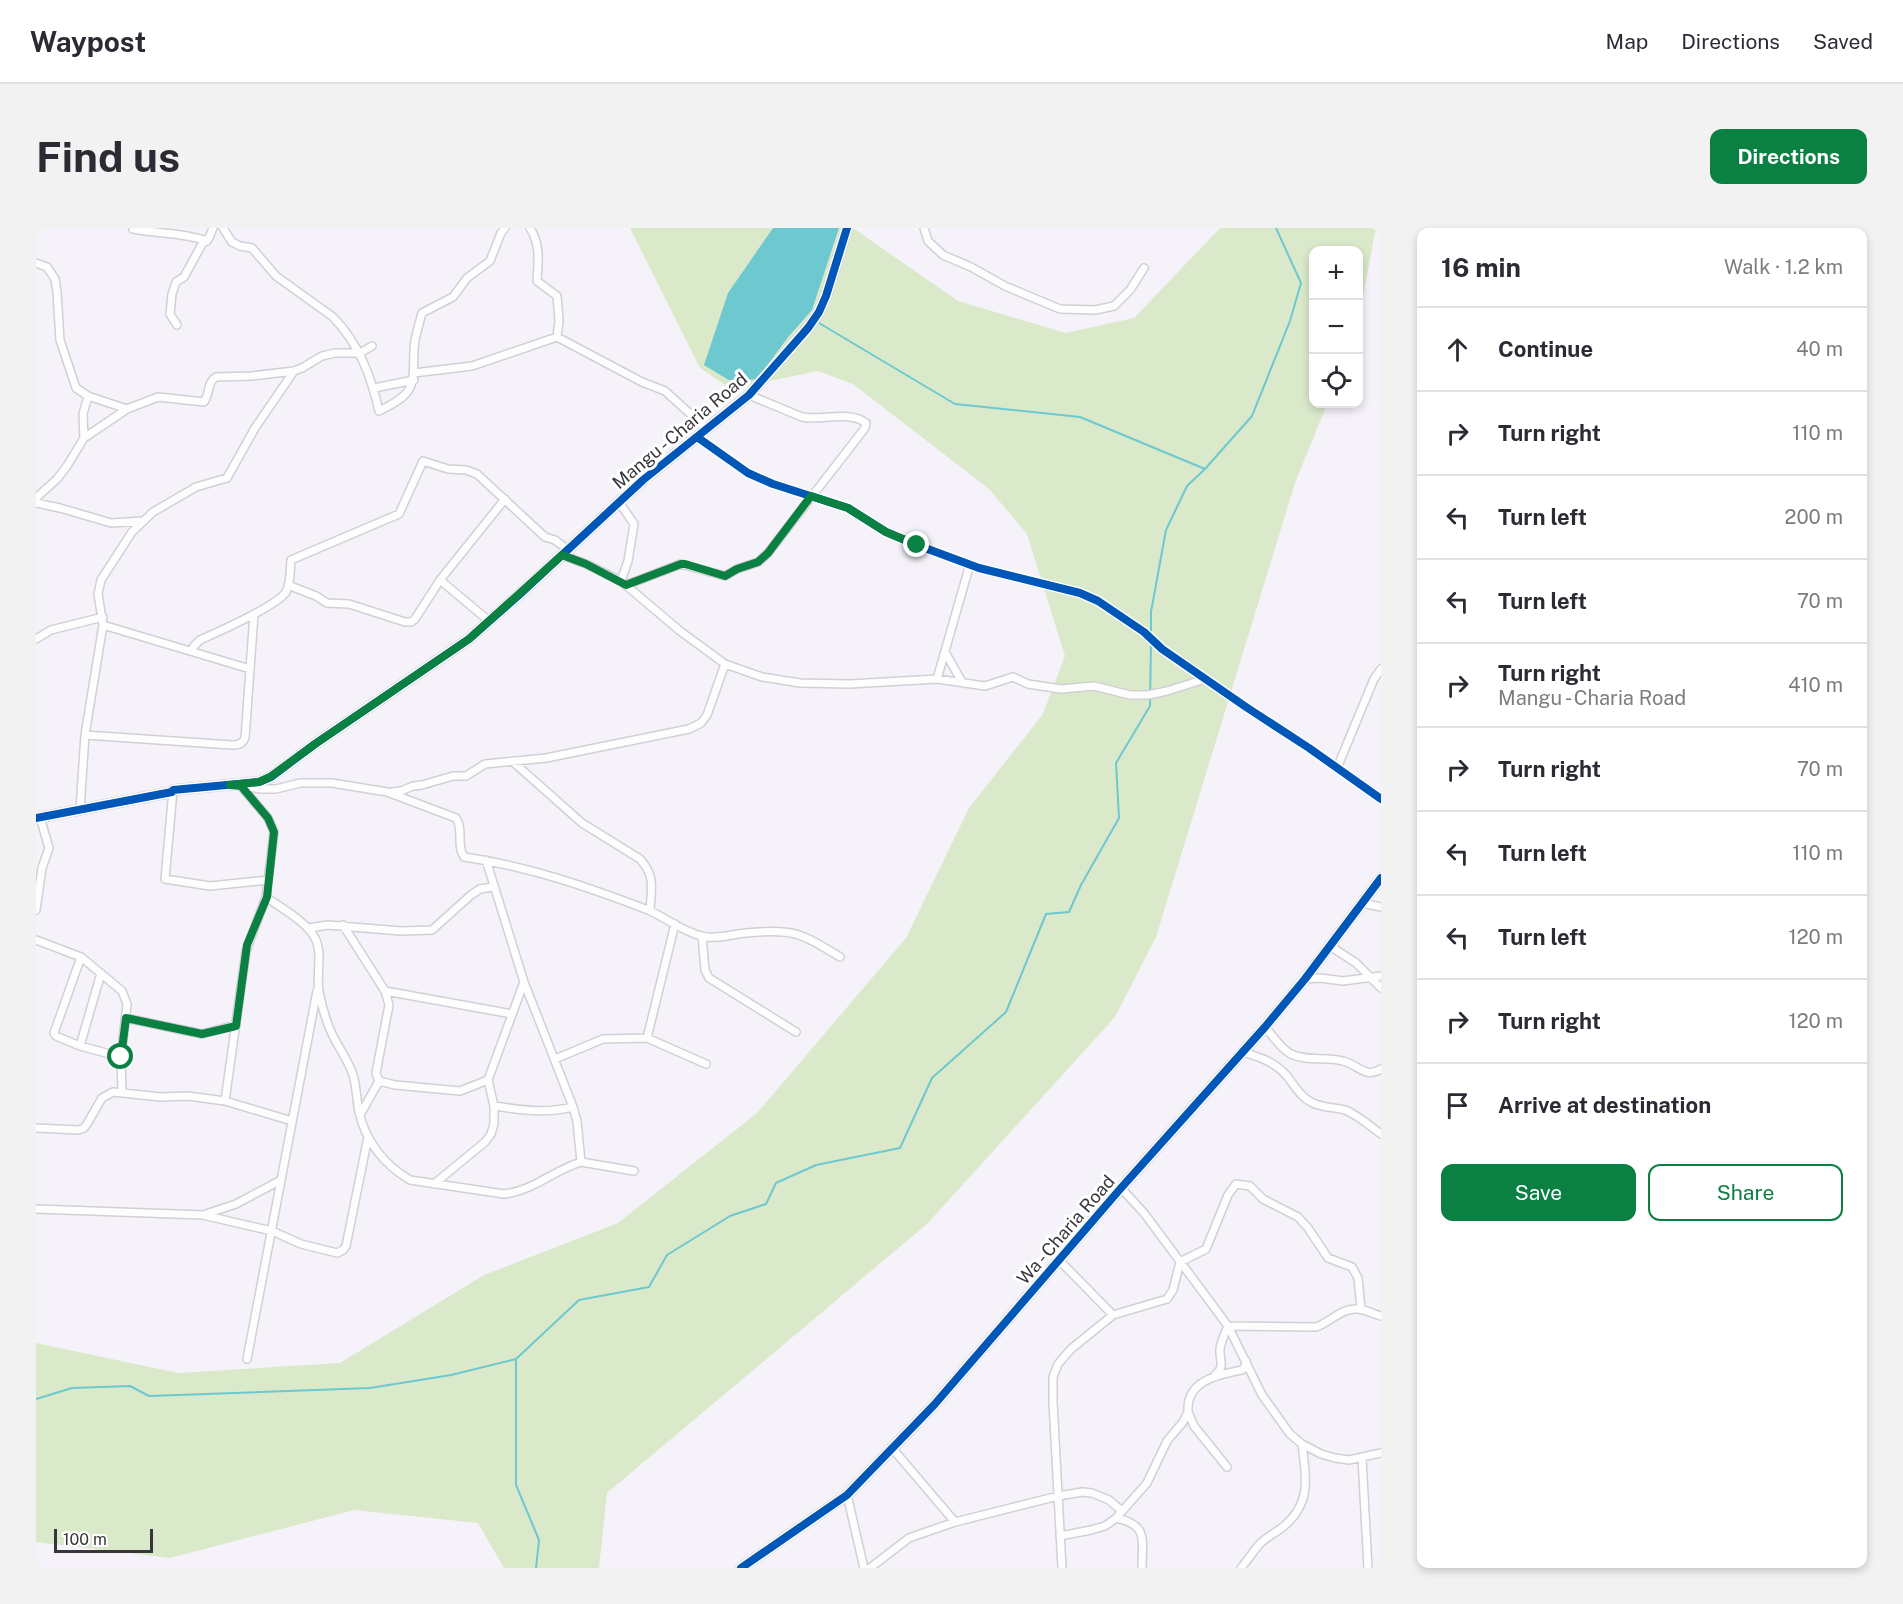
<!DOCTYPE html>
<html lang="en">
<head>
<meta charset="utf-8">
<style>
	:root { --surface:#fff; --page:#f2f2f3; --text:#2b2b33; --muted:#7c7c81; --line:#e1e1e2; --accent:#0b8043 }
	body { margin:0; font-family:"Public Sans",sans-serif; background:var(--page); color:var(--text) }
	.controls { position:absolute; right:18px; top:18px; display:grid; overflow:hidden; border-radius:12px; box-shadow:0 3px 9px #0003 }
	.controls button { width:54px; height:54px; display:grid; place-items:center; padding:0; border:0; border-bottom:2px solid var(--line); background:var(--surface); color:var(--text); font:30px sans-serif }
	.scale { position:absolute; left:18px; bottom:15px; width:99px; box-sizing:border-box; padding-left:6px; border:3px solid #38363b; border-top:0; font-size:16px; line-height:21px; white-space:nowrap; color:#38363b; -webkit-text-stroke:4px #fff; paint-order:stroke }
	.stop { position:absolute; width:18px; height:18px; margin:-14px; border:4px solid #0b8043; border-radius:50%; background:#fff }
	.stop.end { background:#0b8043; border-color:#fff; box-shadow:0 2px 6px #0008 }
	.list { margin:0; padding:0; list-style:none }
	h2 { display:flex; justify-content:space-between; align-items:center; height:78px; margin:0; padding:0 24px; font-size:26px }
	h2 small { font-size:20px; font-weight:400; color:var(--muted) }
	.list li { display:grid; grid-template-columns:39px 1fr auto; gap:18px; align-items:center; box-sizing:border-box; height:84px; padding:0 24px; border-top:2px solid var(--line) }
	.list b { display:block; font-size:22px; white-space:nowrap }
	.list p { margin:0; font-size:20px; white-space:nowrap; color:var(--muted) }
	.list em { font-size:20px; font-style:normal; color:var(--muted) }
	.actions { display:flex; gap:12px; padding:18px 24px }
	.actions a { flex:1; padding:14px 0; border:2px solid var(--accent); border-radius:12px; text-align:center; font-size:21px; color:var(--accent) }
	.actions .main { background:var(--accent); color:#fff }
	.icon { flex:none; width:33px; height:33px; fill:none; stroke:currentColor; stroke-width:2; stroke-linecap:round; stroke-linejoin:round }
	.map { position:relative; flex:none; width:1345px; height:1340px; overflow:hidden; border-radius:12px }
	header { display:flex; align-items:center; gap:36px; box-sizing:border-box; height:84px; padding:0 30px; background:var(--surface); border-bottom:2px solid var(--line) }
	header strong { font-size:28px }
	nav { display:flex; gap:33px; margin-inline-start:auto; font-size:21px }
	.intro { display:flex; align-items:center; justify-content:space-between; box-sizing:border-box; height:144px; padding:0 36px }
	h1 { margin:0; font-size:42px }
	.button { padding:15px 27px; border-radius:12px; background:var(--accent); color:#fff; font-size:21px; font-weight:700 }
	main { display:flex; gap:36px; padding:0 36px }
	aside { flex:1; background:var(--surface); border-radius:12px; box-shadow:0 3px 9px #0003 }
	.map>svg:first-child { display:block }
	.green { fill:#dae9ca }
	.water { fill:#6dc8cf }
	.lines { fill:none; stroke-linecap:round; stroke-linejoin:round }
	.stream { stroke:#6dc8cf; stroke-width:2 }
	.street-casing { stroke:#d2cfd5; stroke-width:10 }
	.secondary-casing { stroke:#d2cfd5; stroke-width:12 }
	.street { stroke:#fefdfe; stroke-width:7 }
	.secondary { stroke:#fefdfe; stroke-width:9 }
	.cycleway-casing { stroke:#fff; stroke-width:11 }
	.cycleway { stroke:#0057b8; stroke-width:8 }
	.route { stroke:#0b8043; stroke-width:8 }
	.labels { text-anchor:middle; stroke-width:6; stroke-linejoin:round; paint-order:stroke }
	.street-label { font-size:18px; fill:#38363b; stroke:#fff }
</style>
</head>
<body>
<header>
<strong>Waypost</strong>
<nav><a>Map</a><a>Directions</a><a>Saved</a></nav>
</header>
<div class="intro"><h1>Find us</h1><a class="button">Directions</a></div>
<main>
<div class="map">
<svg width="1345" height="1340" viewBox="0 0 1345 1340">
	<rect width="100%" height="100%" fill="#f6f2fa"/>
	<!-- green -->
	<path class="green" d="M 594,0 L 817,0 L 922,73 L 1030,105 L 1098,90 L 1184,0 L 1340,0 L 1323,90 L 1322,22 L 1278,22 L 1278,176 L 1291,176 L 1259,255 L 1120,709 L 1079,789 L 891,996 L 571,1265 L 563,1340 L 468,1340 L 442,1295 L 318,1282 L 134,1330 L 0,1314 L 0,1115 L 142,1145 L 304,1135 L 448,1047 L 582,995 L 721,885 L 870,710 L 933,580 L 1007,486 L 1029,428 L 991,306 L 953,261 L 817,156 L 782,143 L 695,161 L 664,140 Z"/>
	<!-- water -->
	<path class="water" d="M 737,0 L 803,0 L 776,82 L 753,108 L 721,151 L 696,154 L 668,137 L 692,65 Z"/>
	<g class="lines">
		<!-- stream -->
		<path class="stream" d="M 783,95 L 919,176 L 1044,189 L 1169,241
			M 1115,407 L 1115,384 L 1130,302 L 1151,258 L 1169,241 L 1216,188 L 1254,93 L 1265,55 L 1240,0
			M 480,1132 L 480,1257 L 503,1312 L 500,1340
			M 0,1171 L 36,1160 L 94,1158 L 113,1168 L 334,1160 L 415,1147 L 480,1131 L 543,1072 L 613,1059 L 631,1027 L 694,988 L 730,976 L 740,955 L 780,937 L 864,920 L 896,850 L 970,784 L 1010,686 L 1033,684 L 1045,657 L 1083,590 L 1080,535 L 1114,478 L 1115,413"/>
		<defs>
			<path id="street" d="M 187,0 L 196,14 L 204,18 L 216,20 L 240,48 L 297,89 C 323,116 335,148 343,183 C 380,165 377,159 378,122 C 378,110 383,97 386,85 L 417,69 L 431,50 L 454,33 L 465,5 L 469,0
				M 494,0 C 505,17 502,35 501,53 L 521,68 L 523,93 L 521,109
				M 888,0 L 892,13 L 907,27 L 935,39 L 969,58 L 1024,81 L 1059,82 L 1078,78 L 1094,62 L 1108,40
				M 97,1 C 122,6 146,4 171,13
				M 0,35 L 11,39 L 19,51 L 21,64 L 24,112 L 40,160 L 52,168 L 91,181
				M 141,97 L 134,86 L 136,66 L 140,54 L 148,49 L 166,16 L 173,10 L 177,0
				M 378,145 L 436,138 L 521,109 L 606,154 L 629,163 L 671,201
				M 338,160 L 378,152
				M 661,209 L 712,245 L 737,256 L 812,280 L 850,304 L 881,317 L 943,340 L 1044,365 L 1062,373 L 1108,404 L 1126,421 L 1210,479 L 1273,520 L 1345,571
				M 48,210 L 47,186 L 52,168
				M 0,270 L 21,251 L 31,238 L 48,210 L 91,181 L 122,169 L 168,174 C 174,166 171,154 180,149 L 215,148 L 258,143 L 266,140 L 286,128 L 299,125 L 324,125 L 336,118
				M 583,274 L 598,296 L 592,333 L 585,353
				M 0,275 L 24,280 L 75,295 L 107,293
				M 526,327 L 550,336 L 585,353 L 644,403 L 689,436 L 726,449 L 764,455 L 814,456 L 901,451 L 949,458 L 977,449 L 992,456 L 1025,461 L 1058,458 L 1094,467 L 1112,467 L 1131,463 L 1169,451
				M 404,352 L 453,393
				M 252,357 L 280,368 L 291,375 L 313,376 L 369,394 L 375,394 L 379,391 L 404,352 L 469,271
				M 590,357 L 645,336 L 689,348 L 701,341 L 722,334 L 732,325 L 829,200 L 830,195 C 814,182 784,193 766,189 L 713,167
				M 67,397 L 214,441
				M 0,411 L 15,402 L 67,389
				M 156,422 L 158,418 L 164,412 C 182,404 241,378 250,364 C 255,355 254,342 255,332 L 363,286 L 387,233 L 412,241 L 430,242 L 441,246 L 509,309 L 519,312 L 532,322
				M 909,424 L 926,454
				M 901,451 L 934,336
				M 49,507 L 196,517 C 203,517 206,516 209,510 L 218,386
				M 476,533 L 546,595 L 604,631 C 620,649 615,661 614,683
				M 1301,540 L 1338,451 L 1345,441
				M 205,558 L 225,561 L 240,561 L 264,555 L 296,555 L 351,564 L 420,590 C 428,602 420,618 428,629 C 492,638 552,659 612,682 C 630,690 646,703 665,708 C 680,712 696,706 710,705 C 757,700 765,705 804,729
				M 137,562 L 129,651 L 174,658 L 232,652
				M 356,564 L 365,563 L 377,558 L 386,557 L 417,548 L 430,548 L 449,536 L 510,530 L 653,501 L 665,495 L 671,487 L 689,436
				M 44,581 L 49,507 L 67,397 L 62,366 L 65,352 L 96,304 L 117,284 L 160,259 L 191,250 L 219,200 L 258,143
				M 450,632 L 488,754 L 537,879 L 541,893 L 545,934 L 598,943
				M 230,669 C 245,680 271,694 279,710 C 287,725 280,747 283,764 C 286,779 290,794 297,808 C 303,820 311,831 316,844 C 321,857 320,871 323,884 C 330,914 349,937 374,952 L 468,966 C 497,963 518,942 545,934
				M 1326,675 L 1345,679
				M 0,682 L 6,640 L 13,620 L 4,589
				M 639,696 L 611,810 L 670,836
				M 307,697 L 349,763 L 353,777 L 340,845 L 343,853 L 324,887
				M 273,700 L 292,697 L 365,703 L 396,702 L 435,667 L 444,661 L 457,659
				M 666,708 L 669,742 L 673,750 L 760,804
				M 0,712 L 45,729 L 86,763 L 91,776 L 85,829 L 86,865
				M 1294,718 L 1320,735 L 1345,760
				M 45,729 L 18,805 L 20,808 L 44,818 L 85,829
				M 1269,751 L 1284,750 L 1307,753 L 1345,748
				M 349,763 L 476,786
				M 90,790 L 166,806 L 200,797
				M 1229,799 C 1237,808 1245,821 1255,826 C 1271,834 1290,828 1307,833 C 1323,837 1329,851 1345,841
				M 44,818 L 65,745
				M 1206,824 C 1224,829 1239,834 1251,848 C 1258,857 1263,867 1273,873 C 1284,880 1297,879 1309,882 C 1322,887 1334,898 1345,906
				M 519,831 L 567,811 L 611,810
				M 343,853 L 359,857 L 424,863 L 452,852
				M 189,873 L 210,723 L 230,669 L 238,604 L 232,590 L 205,558
				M 458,878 C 488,882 507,886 537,879
				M 0,900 L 42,902 L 48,900 L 51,896 L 66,870 L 77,864 L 125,869 L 152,868 L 189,873 L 256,893
				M 398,956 L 449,914 L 455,906 L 458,896 L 458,878 L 452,852 L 488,754
				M 1085,960 L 1108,985 L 1192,1098 L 1226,1167 L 1254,1206 L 1266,1216 L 1285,1226 L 1299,1230 L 1313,1232 L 1345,1225
				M 0,981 L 167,987 L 200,976 L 245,952
				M 167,987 L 236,1003 L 265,1016 L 301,1025 L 307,1022 L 310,1018 L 332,909
				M 1023,1032 L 1077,1087
				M 211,1131 L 281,763
				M 1179,1147 C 1190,1138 1183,1133 1184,1121 C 1185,1113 1189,1105 1192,1098 L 1280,1099 C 1295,1094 1305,1080 1321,1081 C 1329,1081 1337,1086 1345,1088
				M 1152,1184 C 1150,1152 1182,1147 1206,1142 L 1209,1139 L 1210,1133
				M 856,1220 L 919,1294
				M 1326,1230 L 1332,1340
				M 811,1267 L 828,1340
				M 1080,1290 C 1113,1297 1106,1312 1106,1340
				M 1024,1308 L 1055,1302 L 1069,1298 L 1080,1290 L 1111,1255 L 1131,1213 L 1147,1194 L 1152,1184 L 1158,1198 L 1191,1239
				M 834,1340 L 873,1310 L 919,1294 L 1022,1268 L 1046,1264 L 1056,1265 L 1073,1272 L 1086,1283
				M 1026,1340 L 1017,1174 L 1017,1149 L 1022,1136 L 1035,1121 L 1077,1087 L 1131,1071 L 1137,1062 L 1144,1034 L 1170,1021 L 1192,967 L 1200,956 L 1214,958 L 1227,971 L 1262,989 L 1272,1000 L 1292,1030 L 1316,1039 L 1322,1050 L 1325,1081
				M 1205,1340 C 1211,1333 1216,1325 1222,1318 C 1229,1309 1240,1305 1248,1298 C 1276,1275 1270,1248 1266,1216"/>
			<path id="secondary" d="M 0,590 L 136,564 L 137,562 L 223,554 L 235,549 L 279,516 L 433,411 L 484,366 L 607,252 L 713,167 L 772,100 L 783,84 L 790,68 L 811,0
				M 705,1340 L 811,1267 L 898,1177 L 1085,960 L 1229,799 L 1269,751 L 1345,650"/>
		</defs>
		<!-- street casing -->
		<use href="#street" class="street-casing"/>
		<!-- secondary casing -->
		<use href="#secondary" class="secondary-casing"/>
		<!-- street -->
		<use href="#street" class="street"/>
		<!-- secondary -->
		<use href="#secondary" class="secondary"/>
		<defs>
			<path id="cycleway" d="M 661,209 L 712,245 L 737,256 L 812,280 L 850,304 L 881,317 L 943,340 L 1044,365 L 1062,373 L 1108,404 L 1126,421 L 1210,479 L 1273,520 L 1345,571
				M 0,590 L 136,564 L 137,562 L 223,554 L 235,549 L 279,516 L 433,411 L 484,366 L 607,252 L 713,167 L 772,100 L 783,84 L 790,68 L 811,0
				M 705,1340 L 811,1267 L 898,1177 L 1085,960 L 1229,799 L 1269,751 L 1345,650"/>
		</defs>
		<!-- cycleway casing -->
		<use href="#cycleway" class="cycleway-casing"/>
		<!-- cycleway -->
		<use href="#cycleway" class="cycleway"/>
	</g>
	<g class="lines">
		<!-- route -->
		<path class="route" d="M 85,829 L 90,790 L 166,806 L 200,798 L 211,717 L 231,669 L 238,604 L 232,590 L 205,558 L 194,557 L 223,554 L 234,549 L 279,516 L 433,411 L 526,327 L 550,336 L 590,357 L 645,336 L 649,336 L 689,348 L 701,341 L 722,334 L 732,325 L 775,268 L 812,280 L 850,304 L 881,317"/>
	</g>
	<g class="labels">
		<!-- street labels -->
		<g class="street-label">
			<text transform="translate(644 203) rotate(-40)" y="6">Mangu - Charia Road</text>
			<text transform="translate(1030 1002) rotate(-49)" y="6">Wa - Charia Road</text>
		</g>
	</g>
</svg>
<div class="controls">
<button>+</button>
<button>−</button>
<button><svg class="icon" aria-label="locate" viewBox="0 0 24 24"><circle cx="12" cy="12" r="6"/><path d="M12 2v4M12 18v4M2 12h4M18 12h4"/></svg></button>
</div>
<div class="scale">100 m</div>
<div class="stop" style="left:85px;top:829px"></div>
<div class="stop end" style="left:881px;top:317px"></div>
</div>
<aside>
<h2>16 min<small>Walk · 1.2 km</small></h2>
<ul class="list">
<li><svg class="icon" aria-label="ahead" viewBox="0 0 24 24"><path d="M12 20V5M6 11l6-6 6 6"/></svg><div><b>Continue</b></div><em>40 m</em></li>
<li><svg class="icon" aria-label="right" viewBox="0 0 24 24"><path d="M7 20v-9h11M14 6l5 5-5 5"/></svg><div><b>Turn right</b></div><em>110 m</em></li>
<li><svg class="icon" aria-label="left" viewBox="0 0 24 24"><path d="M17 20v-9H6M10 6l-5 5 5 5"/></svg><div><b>Turn left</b></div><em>200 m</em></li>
<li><svg class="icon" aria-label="left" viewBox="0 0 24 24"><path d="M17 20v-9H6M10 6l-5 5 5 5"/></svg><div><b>Turn left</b></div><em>70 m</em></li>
<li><svg class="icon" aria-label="right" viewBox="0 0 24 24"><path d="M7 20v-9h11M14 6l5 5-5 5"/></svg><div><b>Turn right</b><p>Mangu - Charia Road</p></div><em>410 m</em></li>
<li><svg class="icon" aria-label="right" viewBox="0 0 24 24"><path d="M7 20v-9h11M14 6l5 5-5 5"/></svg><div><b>Turn right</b></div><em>70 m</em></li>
<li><svg class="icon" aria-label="left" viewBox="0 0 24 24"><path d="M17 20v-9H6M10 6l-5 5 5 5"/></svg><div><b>Turn left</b></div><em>110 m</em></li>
<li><svg class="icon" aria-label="left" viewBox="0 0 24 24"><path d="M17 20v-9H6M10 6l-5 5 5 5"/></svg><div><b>Turn left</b></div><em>120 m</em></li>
<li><svg class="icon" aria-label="right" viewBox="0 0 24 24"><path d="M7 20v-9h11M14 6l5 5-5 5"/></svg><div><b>Turn right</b></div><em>120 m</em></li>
<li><svg class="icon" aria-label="arrive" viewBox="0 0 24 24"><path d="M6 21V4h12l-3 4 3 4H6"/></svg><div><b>Arrive at destination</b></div></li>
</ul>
<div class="actions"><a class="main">Save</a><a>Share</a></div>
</aside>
</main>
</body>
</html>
